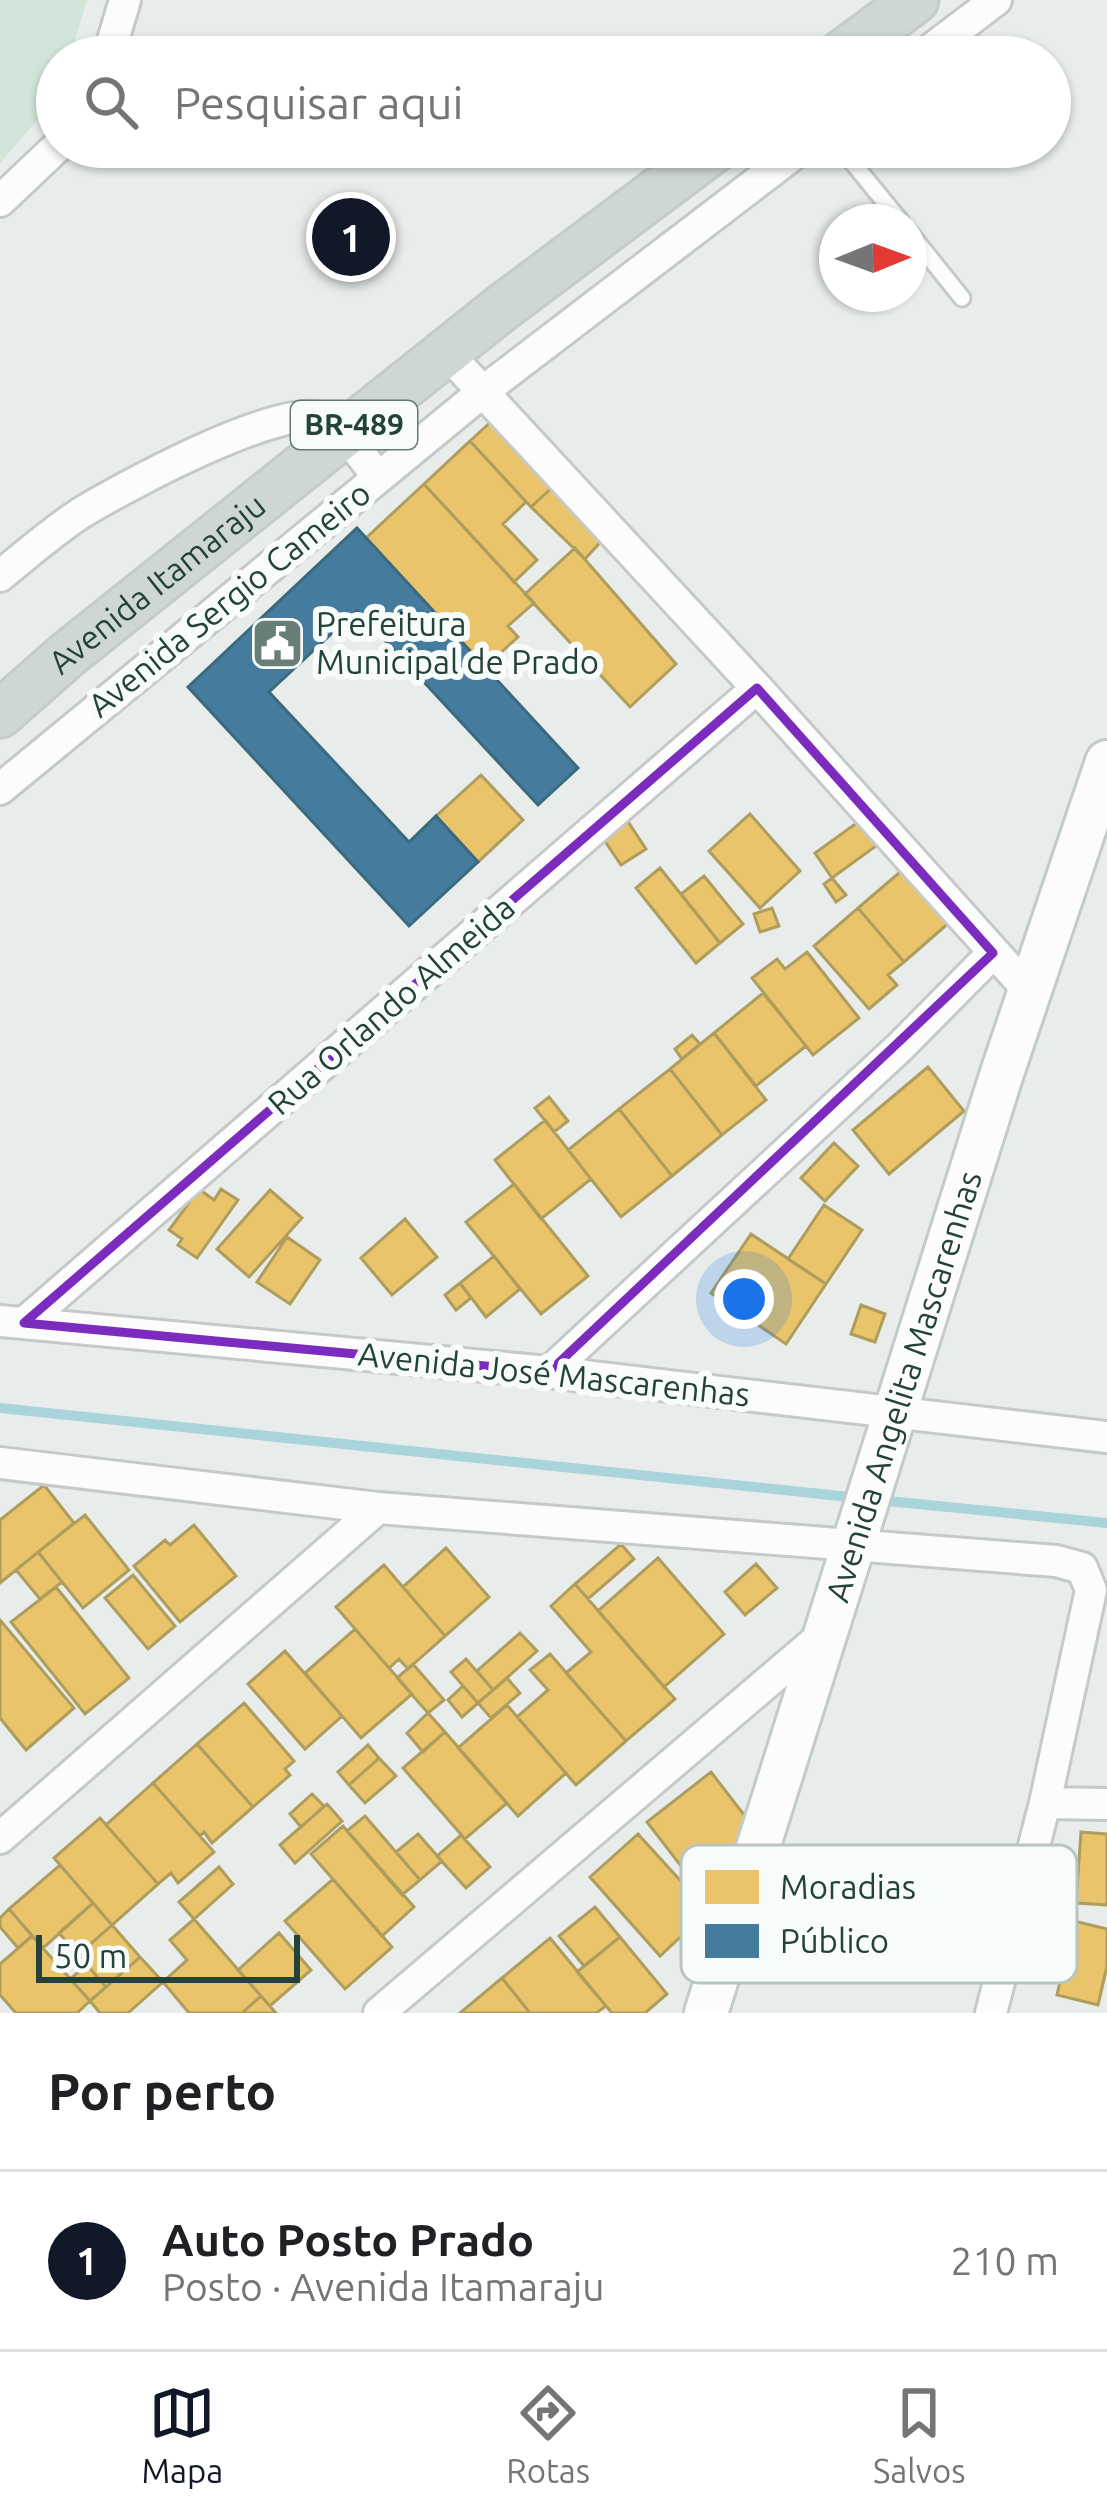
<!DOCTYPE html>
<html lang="pt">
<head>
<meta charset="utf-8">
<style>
	:root { --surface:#fff; --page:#f2f2f2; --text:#202124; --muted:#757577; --line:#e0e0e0; --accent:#111827 }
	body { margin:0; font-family:Ubuntu,sans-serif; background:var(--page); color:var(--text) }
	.compass { position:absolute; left:819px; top:204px; width:108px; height:108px; border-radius:50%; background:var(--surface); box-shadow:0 3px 9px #0004; rotate:89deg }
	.scale { position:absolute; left:36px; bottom:30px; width:264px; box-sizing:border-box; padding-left:12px; border:6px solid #24423a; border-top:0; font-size:33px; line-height:42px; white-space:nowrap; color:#24423a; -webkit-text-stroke:9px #f7fbf9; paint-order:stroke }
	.you { position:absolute; left:744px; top:1299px; width:42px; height:42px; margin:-30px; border:9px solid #fff; border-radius:50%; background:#1a73e8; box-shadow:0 0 0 18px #1a73e833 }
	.badge { display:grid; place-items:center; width:78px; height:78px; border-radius:50%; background:var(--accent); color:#fff; font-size:39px; font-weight:700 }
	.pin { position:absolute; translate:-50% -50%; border:6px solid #fff; box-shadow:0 3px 12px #0006 }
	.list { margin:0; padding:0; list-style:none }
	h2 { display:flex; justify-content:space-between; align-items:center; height:156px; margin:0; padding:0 48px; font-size:51px }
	h2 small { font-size:39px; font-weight:400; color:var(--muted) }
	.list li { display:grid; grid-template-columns:78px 1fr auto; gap:36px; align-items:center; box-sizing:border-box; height:180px; padding:0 48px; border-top:3px solid var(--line) }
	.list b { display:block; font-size:45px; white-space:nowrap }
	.list p { margin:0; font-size:39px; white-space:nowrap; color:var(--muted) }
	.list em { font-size:39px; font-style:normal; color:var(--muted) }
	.icon { flex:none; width:66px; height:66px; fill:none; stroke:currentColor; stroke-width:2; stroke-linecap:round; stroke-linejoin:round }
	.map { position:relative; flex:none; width:1107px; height:2013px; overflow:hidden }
	.search { position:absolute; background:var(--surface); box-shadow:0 3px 9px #0004; left:36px; right:36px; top:36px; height:132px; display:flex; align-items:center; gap:30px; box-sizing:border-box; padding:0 42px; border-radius:66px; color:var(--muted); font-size:45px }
	.sheet { height:336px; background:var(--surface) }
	nav { display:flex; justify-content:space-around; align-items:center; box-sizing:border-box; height:168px; border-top:3px solid var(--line); background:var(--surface); font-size:33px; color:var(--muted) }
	nav a { display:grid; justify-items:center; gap:6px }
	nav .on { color:var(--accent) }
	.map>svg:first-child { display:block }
	.green { fill:#d1e6d8 }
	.homes { fill:#e9c46a; stroke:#ae9d5c; stroke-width:3 }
	.public { fill:#457b9d; stroke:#3b6a7f; stroke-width:3 }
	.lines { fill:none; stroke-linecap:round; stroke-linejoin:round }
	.stream { stroke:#a9d4db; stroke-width:10 }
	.lane-casing { stroke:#c5cac8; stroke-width:21 }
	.street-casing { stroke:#c5cac8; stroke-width:36 }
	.secondary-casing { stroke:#c3cbc8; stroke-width:48 }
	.primary-casing { stroke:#c3ccc9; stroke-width:51 }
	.lane { stroke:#fcfcfc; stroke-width:15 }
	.street { stroke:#fcfcfc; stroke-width:30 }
	.secondary { stroke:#fcfcfc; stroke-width:42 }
	.primary { stroke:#cfd7d5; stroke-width:45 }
	.marked { fill:none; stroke:#7b2cbf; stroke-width:9; stroke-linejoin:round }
	.labels { text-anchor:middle; stroke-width:12; stroke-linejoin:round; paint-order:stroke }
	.shield { fill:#f7fbf9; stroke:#637a73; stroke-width:3 }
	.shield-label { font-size:30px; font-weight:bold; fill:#24423a }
	.street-label { font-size:33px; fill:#24423a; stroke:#f7fbf9 }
	.poi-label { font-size:33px; fill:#24423a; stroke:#f7fbf9; text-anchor:start }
	.key { fill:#f7fbf9; stroke:#b8c4c0; stroke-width:3 }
	.key-label { font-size:33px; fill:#24423a }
</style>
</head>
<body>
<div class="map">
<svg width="1107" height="2013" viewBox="0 0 1107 2013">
	<rect width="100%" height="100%" fill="#e8edeb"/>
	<!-- green -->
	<path class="green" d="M 0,0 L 87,0 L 70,57 L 57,57 L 57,91 L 53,102 L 0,163 Z"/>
	<!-- homes -->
	<path class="homes" d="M 508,406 L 569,472 L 531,507 L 470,441 Z
		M 470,441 L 526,502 L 503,524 L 537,560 L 514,582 L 424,484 Z
		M 569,472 L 617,524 L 585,559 L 531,507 Z
		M 424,484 L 534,603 L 508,626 L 518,637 L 485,667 L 366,538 Z
		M 575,548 L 676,664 L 630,707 L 525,594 Z
		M 481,775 L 523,820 L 478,862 L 436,816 Z
		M 750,814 L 800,871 L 760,908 L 709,851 Z
		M 869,814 L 887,838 L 832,878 L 815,853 Z
		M 625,817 L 646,849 L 621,865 L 600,834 Z
		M 906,867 L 951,921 L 904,962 L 858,908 Z
		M 660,868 L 720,943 L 696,963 L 636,888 Z
		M 704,876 L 743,924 L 720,943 L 681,894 Z
		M 832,878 L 846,895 L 836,902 L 824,884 Z
		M 772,908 L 779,926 L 760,932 L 754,914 Z
		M 858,908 L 904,962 L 888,975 L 897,985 L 869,1009 L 814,946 Z
		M 807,952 L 859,1018 L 813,1055 L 752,978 L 777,959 L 785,969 Z
		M 763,993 L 806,1046 L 756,1086 L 714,1033 Z
		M 714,1033 L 766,1100 L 722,1135 L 670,1069 Z
		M 692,1035 L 700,1044 L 682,1059 L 675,1049 Z
		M 928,1067 L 964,1111 L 889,1174 L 853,1130 Z
		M 670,1069 L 722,1135 L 672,1176 L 619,1109 Z
		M 549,1097 L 568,1121 L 554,1132 L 535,1108 Z
		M 619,1109 L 672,1176 L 621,1217 L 568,1150 Z
		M 545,1120 L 591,1179 L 541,1219 L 495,1160 Z
		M 834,1143 L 858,1166 L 825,1201 L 801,1178 Z
		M 514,1184 L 588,1276 L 541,1314 L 466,1222 Z
		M 199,1189 L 214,1200 L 221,1189 L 238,1200 L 197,1258 L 178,1245 L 182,1239 L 169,1230 Z
		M 270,1190 L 302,1218 L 249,1277 L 217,1249 Z
		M 824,1205 L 862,1230 L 826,1284 L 788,1259 Z
		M 405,1219 L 437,1257 L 392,1295 L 361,1258 Z
		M 751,1234 L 826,1284 L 786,1344 L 711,1293 Z
		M 287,1237 L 320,1260 L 290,1304 L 257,1282 Z
		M 494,1256 L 520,1289 L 486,1317 L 460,1283 Z
		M 460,1283 L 471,1298 L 456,1310 L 445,1295 Z
		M 861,1305 L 885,1314 L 875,1342 L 851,1334 Z
		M 44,1485 L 74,1523 L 0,1583 L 0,1520 Z
		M 85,1515 L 129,1570 L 83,1608 L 38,1552 Z
		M 194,1525 L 236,1576 L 180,1622 L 134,1566 L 165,1540 L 170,1545 Z
		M 621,1544 L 634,1559 L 588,1599 L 575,1584 Z
		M 446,1548 L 489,1597 L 445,1636 L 403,1587 Z
		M 38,1552 L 62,1582 L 40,1599 L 16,1570 Z
		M 658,1558 L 724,1634 L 664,1687 L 598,1611 Z
		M 756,1564 L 777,1588 L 745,1615 L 725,1592 Z
		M 384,1565 L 445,1636 L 408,1669 L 399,1659 L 389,1668 L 336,1607 Z
		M 133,1575 L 175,1626 L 148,1649 L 105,1598 Z
		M 575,1584 L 675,1699 L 626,1741 L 566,1673 L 591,1652 L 551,1606 Z
		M 56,1587 L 129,1678 L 85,1714 L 11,1622 Z
		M 0,1620 L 74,1708 L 26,1750 L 0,1718 Z
		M 355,1629 L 412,1694 L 361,1738 L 305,1673 Z
		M 520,1633 L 537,1651 L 493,1690 L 477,1671 Z
		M 285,1651 L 342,1716 L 305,1749 L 248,1684 Z
		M 550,1654 L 626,1741 L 576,1785 L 517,1717 L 548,1690 L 530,1670 Z
		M 466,1659 L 493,1690 L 478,1703 L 451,1672 Z
		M 413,1664 L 444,1700 L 428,1713 L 397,1678 Z
		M 507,1678 L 520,1693 L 491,1718 L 478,1703 Z
		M 463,1686 L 478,1703 L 462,1717 L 448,1700 Z
		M 244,1703 L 294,1761 L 285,1769 L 290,1775 L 253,1807 L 197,1744 Z
		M 507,1705 L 566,1773 L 518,1816 L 458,1748 Z
		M 428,1713 L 445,1732 L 423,1752 L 407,1733 Z
		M 445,1732 L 507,1803 L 465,1839 L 403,1768 Z
		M 197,1744 L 253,1807 L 212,1843 L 204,1832 L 200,1836 L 153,1783 Z
		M 368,1745 L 379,1758 L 349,1785 L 338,1772 Z
		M 379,1758 L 396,1776 L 365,1803 L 349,1785 Z
		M 711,1772 L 758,1833 L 694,1883 L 647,1822 Z
		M 153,1783 L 214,1852 L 178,1883 L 171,1873 L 158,1884 L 106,1825 Z
		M 312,1794 L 324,1806 L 301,1827 L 290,1814 Z
		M 327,1804 L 342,1821 L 295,1863 L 280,1845 Z
		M 365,1816 L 420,1880 L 402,1895 L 347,1831 Z
		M 100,1818 L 158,1884 L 112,1925 L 54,1858 Z
		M 343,1826 L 414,1907 L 382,1936 L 311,1854 Z
		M 1081,1832 L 1107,1834 L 1107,1905 L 1076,1903 Z
		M 418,1834 L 442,1861 L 420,1880 L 396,1852 Z
		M 638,1834 L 708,1911 L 660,1956 L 590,1877 Z
		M 461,1835 L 490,1867 L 466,1888 L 437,1856 Z
		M 60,1865 L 93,1903 L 43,1948 L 9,1909 Z
		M 219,1867 L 233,1884 L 194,1919 L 179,1902 Z
		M 333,1879 L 392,1947 L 345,1989 L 285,1921 Z
		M 93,1903 L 112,1925 L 78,1955 L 59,1933 Z
		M 595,1907 L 620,1937 L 584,1966 L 559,1936 Z
		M 9,1909 L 32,1936 L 18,1948 L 0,1927 L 0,1918 Z
		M 194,1919 L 261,1996 L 242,2013 L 189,2013 L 163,1982 L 187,1960 L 170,1940 Z
		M 1074,1921 L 1107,1929 L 1107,1966 L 1098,2005 L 1057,1995 Z
		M 112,1925 L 140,1957 L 106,1987 L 78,1955 Z
		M 279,1933 L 311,1970 L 270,2006 L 238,1970 Z
		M 32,1936 L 90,2001 L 77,2013 L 16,2013 L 0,1995 L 0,1964 Z
		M 620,1937 L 667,1994 L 645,2013 L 612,2013 L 577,1972 Z
		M 550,1938 L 606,2006 L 596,2013 L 530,2013 L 502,1978 Z
		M 140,1957 L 163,1982 L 128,2013 L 100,2013 L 90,2001 Z
		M 87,1965 L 106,1987 L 90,2001 L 70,1979 Z
		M 502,1978 L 530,2013 L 460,2013 Z
		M 261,1996 L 276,2013 L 242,2013 Z"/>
	<!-- public -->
	<path class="public" d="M 357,528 L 578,768 L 538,805 L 357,610 L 269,692 L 409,842 L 436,816 L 478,862 L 409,926 L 188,687 Z"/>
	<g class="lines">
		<!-- stream -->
		<path class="stream" d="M 0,1408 L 859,1498
			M 878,1500 L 1107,1523"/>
		<defs>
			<path id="lane" d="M 840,147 L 901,222
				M 909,232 L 962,298"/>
			<path id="street" d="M 108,57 L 125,0
				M 921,57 L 996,0
				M 0,201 L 57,147
				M 446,352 L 757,688 L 1029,991
				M 0,576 C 26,555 52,532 81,513 C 122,488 277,404 320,418 C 345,427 362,458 378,477
				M 0,789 L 485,390 L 803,147
				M 0,1321 L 549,1372 L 1107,1437
				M 24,1323 L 757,688
				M 549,1372 L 900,1047 L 993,953
				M 0,1463 L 378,1508 L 1056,1561 L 1082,1568 L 1091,1590 L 1045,1803 L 991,2013
				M 1045,1803 L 1107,1804
				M 0,1838 L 378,1508
				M 379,2013 L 823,1635"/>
			<g id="secondary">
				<path id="s1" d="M 706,2013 L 1001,1076 L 1107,762"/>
			</g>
			<g id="primary">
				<path d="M 838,57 L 915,0"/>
				<path id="s2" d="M 0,714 L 67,655 L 503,307 L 717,147"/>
			</g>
		</defs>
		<!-- lane casing -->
		<use href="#lane" class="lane-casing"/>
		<!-- street casing -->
		<use href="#street" class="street-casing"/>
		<!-- secondary casing -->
		<use href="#secondary" class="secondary-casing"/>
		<!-- primary casing -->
		<use href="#primary" class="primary-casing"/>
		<!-- lane -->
		<use href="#lane" class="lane"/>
		<!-- street -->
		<use href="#street" class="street"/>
		<!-- secondary -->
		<use href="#secondary" class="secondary"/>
		<!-- primary -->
		<use href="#primary" class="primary"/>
	</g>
	<!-- marked area -->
	<path class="marked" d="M 757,688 L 993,953 L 549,1372 L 24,1323 Z"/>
	<!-- icons -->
	<defs>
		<symbol id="civic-square" viewBox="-11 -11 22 22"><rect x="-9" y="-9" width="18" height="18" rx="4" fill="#697e78" stroke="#f7fbf9"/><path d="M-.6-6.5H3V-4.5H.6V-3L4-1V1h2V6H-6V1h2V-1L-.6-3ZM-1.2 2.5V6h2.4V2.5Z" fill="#fff"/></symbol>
	</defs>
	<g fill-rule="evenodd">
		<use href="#civic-square" x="248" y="614" width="59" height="59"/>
	</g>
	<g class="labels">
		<!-- shield labels -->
		<rect class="shield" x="291" y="401" width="126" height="48" rx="9"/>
		<g class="shield-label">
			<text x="354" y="435">BR-489</text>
		</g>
		<!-- street labels -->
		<g class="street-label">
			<text dy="12" stroke="none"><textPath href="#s2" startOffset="204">Avenida Itamaraju</textPath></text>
			<text transform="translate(229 599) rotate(-39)" y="12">Avenida Sergio Cameiro</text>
			<text transform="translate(391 1005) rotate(-41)" y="12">Rua Orlando Almeida</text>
			<text transform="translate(554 1374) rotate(6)" y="12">Avenida José Mascarenhas</text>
			<text dy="12" stroke="none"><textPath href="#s1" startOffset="657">Avenida Angelita Mascarenhas</textPath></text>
		</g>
		<!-- poi labels -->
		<g class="poi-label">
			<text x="316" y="636">Prefeitura<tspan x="316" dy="38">Municipal de Prado</tspan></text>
		</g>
	</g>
	<!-- legend -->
	<rect x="681" y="1845" width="396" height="138" rx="18" class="key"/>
	<rect x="705" y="1870" width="54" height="34" fill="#e9c46a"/>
	<rect x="705" y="1924" width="54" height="34" fill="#457b9d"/>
	<g class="key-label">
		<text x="780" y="1899">Moradias</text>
		<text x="780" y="1953">Público</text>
	</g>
</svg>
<svg class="compass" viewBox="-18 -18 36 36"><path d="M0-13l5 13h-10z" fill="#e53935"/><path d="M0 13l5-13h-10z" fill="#757577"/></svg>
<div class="scale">50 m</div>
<div class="you"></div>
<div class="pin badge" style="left:351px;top:237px">1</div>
<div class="search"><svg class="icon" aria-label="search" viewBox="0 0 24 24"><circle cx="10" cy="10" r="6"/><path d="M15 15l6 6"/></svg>Pesquisar aqui</div>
</div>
<section class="sheet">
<h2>Por perto<small></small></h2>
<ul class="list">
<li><span class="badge">1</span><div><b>Auto Posto Prado</b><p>Posto · Avenida Itamaraju</p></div><em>210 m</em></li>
</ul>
</section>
<nav>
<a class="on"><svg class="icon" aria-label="map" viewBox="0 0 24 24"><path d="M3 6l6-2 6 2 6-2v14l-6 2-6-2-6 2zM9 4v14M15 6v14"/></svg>Mapa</a>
<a><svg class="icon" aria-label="directions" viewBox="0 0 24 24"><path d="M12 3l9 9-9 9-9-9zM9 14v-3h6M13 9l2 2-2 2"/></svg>Rotas</a>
<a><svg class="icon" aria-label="saved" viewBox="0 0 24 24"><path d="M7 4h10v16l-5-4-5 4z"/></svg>Salvos</a>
</nav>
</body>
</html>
